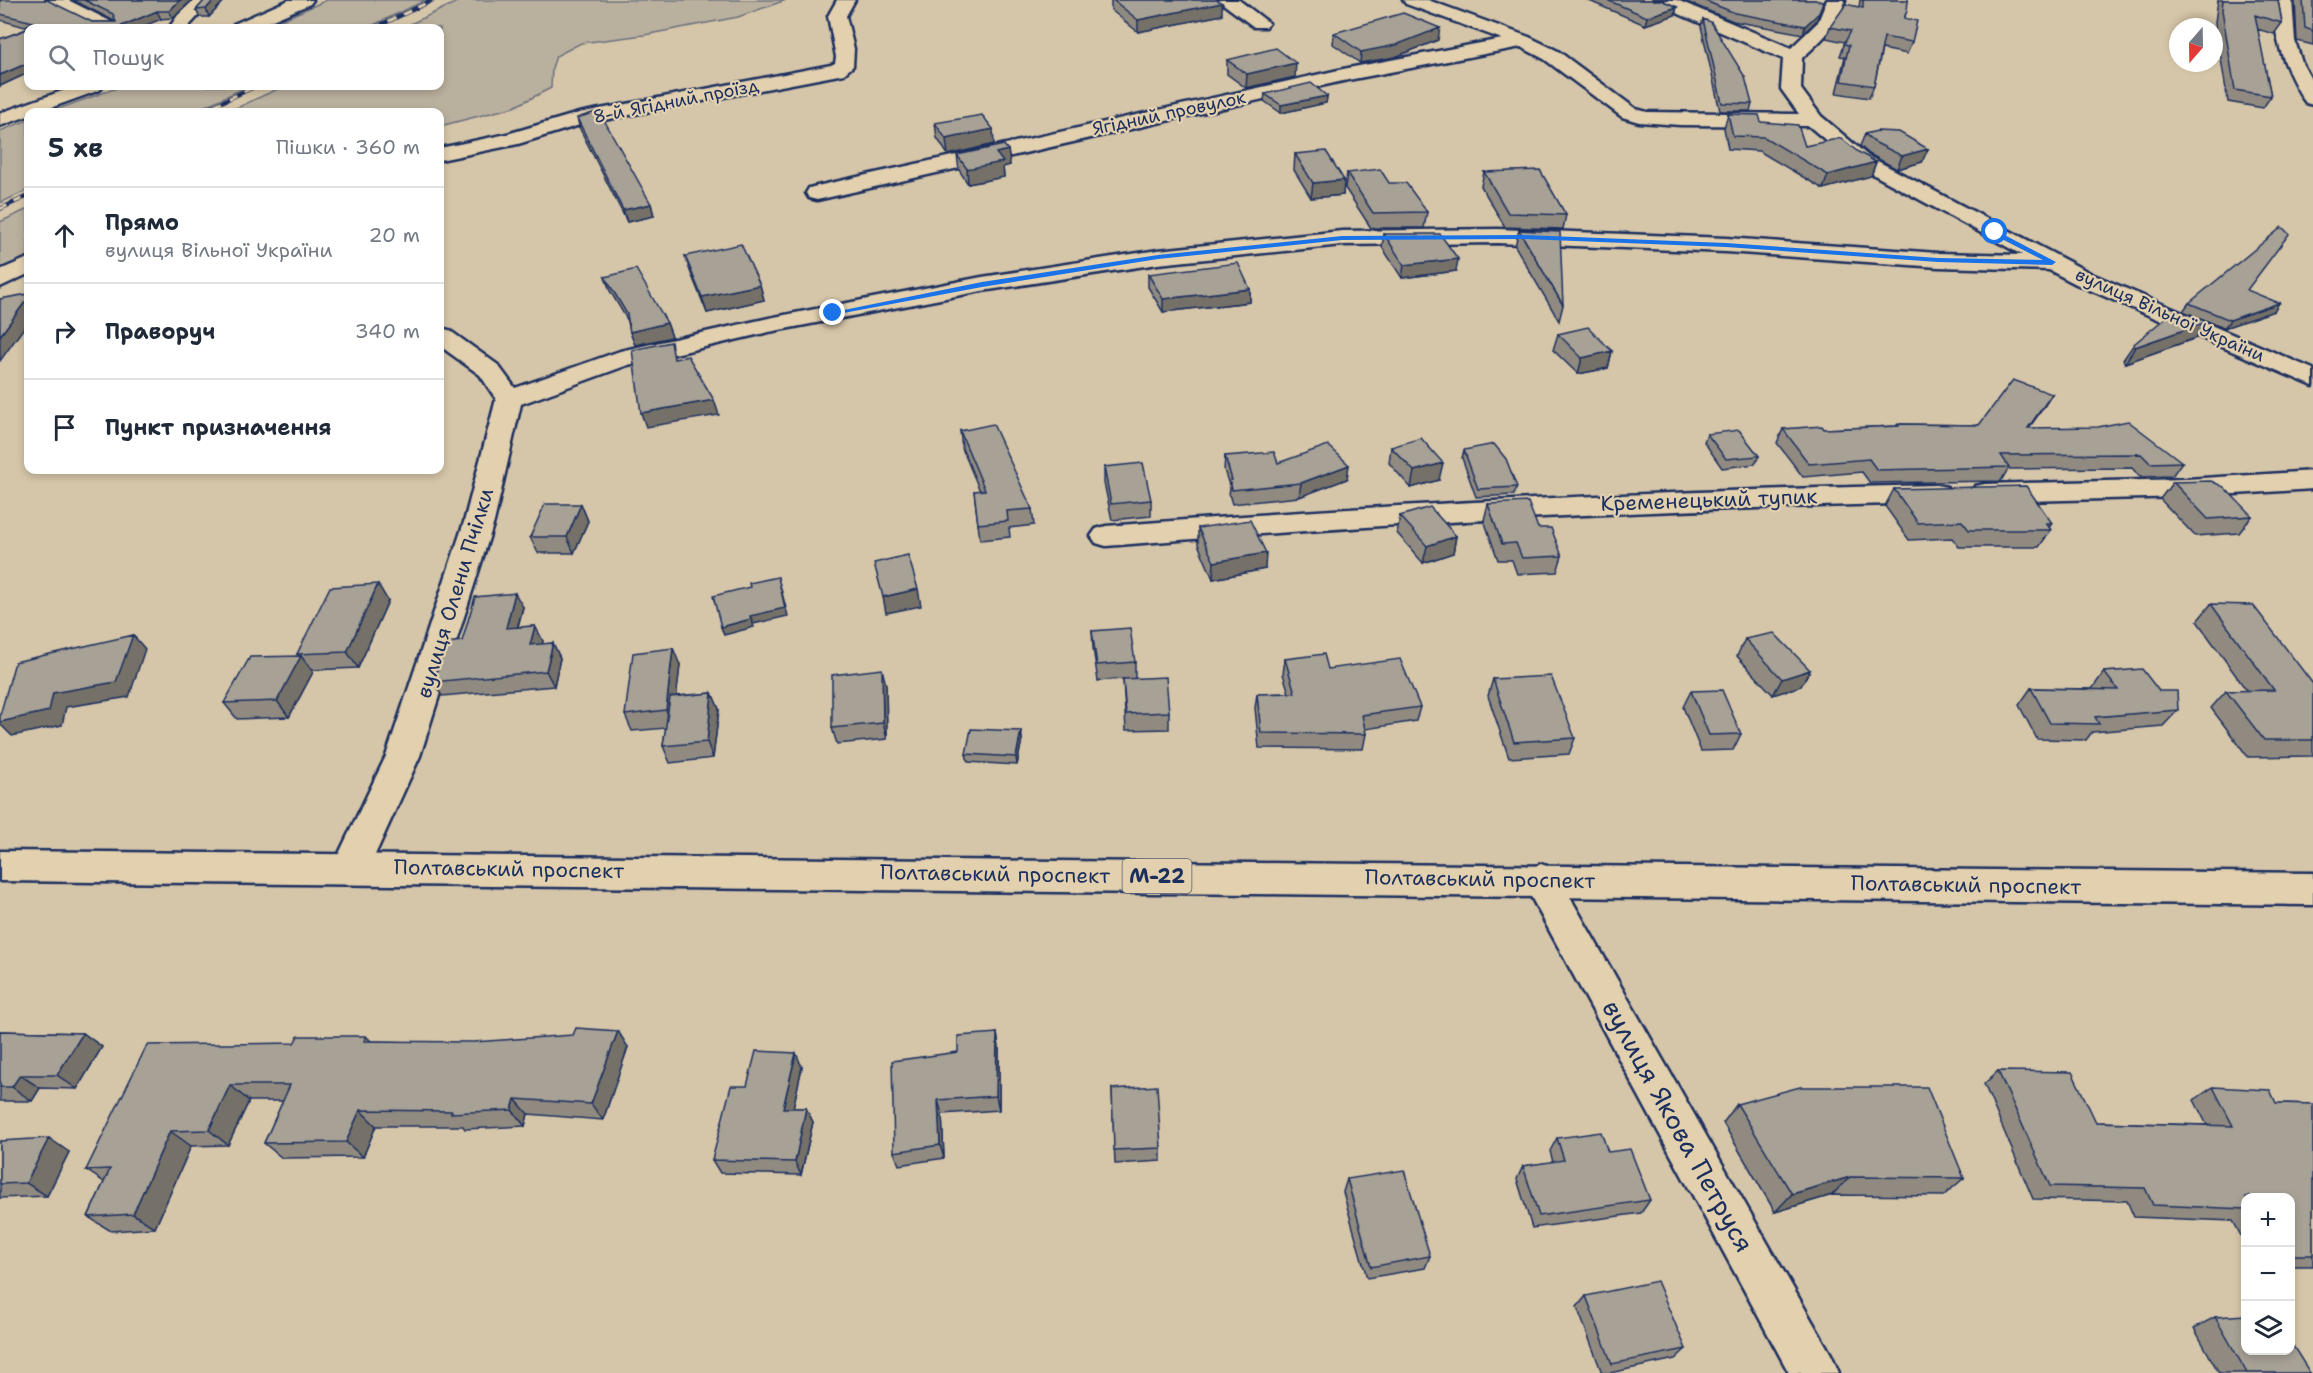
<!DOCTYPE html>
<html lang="uk">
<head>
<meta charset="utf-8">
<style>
	:root { --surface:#fff; --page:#f6f6f7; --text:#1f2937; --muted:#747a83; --line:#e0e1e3 }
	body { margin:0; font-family:"Shantell Sans",sans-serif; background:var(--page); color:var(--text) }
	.controls { position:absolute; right:18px; bottom:18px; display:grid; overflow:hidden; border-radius:12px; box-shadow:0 3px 9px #0003 }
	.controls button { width:54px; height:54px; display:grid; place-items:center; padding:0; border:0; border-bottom:2px solid var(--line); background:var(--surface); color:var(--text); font:30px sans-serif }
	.compass { position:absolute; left:2169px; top:18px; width:54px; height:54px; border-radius:50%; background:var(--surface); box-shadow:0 3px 9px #0003; rotate:200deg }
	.stop { position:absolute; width:18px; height:18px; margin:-14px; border:4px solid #1a73e8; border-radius:50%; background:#fff }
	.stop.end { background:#1a73e8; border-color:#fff; box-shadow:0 2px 6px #0008 }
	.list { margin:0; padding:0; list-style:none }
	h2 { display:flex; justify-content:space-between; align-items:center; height:78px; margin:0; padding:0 24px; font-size:26px }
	h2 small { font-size:20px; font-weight:400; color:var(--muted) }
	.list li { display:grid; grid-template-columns:39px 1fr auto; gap:18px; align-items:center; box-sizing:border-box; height:96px; padding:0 24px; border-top:2px solid var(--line) }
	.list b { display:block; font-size:22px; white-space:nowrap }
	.list p { margin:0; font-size:20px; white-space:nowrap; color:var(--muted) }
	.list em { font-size:20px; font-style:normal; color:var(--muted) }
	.icon { flex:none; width:33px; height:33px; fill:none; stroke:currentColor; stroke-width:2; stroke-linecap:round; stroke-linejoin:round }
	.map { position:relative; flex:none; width:2313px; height:1373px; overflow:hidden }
	.search { position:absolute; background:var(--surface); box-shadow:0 3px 9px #0003; left:24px; top:24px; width:420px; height:66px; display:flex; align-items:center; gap:15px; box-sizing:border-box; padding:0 21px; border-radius:12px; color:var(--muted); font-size:22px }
	.panel { position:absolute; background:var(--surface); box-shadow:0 3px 9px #0003; left:24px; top:108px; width:420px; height:366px; border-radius:12px }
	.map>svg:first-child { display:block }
	.green { fill:#bab09e; stroke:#6a707e; stroke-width:1.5 }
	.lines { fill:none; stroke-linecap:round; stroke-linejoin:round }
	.minor-casing { stroke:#1b2f5e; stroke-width:5 }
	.highway-casing { stroke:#1b2f5e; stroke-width:5 }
	.minor { fill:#e2d0ae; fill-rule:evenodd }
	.highway { fill:#e2d0ae; fill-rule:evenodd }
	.rail-casing { stroke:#1b2f5e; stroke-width:4.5 }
	.rail { stroke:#e2d0ae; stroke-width:3; stroke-dasharray:8; stroke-linecap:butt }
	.wall { fill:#908a81; stroke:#1b2f5e; stroke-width:1.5 }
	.shaded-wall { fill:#757169; stroke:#1b2f5e; stroke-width:1.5 }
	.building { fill:#a7a196; stroke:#1b2f5e; stroke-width:1.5 }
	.route { fill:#1a73e8 }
	.labels { text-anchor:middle; stroke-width:4.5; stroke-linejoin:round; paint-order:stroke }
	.far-street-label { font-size:18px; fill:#1b2f5e; stroke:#e2d0ae }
	.shield { fill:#e2d0ae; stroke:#575f76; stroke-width:1.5 }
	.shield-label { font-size:20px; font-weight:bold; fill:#1b2f5e }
	.street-label { font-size:21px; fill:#1b2f5e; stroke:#e2d0ae }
	.near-street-label { font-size:26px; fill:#1b2f5e; stroke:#e2d0ae }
</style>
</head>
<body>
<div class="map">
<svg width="2313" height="1373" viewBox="0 0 2313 1373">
	<rect width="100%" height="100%" fill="#d6c6a9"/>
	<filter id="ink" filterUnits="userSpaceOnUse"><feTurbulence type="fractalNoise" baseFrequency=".0167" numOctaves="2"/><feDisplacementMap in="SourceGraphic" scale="12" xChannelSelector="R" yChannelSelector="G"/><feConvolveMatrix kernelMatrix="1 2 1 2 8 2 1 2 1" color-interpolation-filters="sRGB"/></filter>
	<g filter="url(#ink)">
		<!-- green -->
		<path class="green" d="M 327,0 L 426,0 L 367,28 L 263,28 Z
			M 461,0 L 786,0 L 738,17 L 644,35 L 581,43 L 556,56 L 552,68 L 551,88 L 514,107 L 440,126 L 440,112 L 228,112 L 284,86 L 440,86 L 440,28 L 402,28 Z
			M 122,86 L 249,86 L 192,112 L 50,112 Z
			M 28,120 L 28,190 L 0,203 L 0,131 Z
			M 28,209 L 28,261 L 0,273 L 0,222 Z"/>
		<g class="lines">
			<defs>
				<path id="minor" d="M 46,0 L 68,0 L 116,24 L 119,28 L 97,28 L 49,4 Z
					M 194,0 L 213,0 L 187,28 L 169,28 L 178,15 Z
					M 289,0 L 313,0 L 310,4 L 254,28 L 231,28 L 234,24 Z
					M 837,0 L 855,0 L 846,16 L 854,49 L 853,66 L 844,74 L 583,124 L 518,144 L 440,160 L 440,148 L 507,134 L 579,113 L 831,65 L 835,63 L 836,57 L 828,16 Z
					M 1218,0 L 1239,0 L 1269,23 L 1266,27 L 1254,27 Z
					M 1403,0 L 1428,0 L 1529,37 L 1558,51 L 1636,109 L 1647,112 L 1799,114 L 1781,89 L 1783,59 L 1656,4 L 1653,0 L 1677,0 L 1791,48 L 1818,22 L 1827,0 L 1845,0 C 1839,25 1821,41 1802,58 L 1801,89 L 1821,116 L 1868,156 L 2092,274 L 2313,369 L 2313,386 L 2076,284 L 2049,270 L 1938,267 L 1726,252 L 1498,243 L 1342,245 L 1158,264 L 982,291 L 769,332 L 628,365 L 521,404 L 494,522 L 420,756 L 364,879 L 351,884 L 338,879 L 332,868 L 386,756 L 464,522 L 496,399 L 480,375 L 440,346 L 440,328 L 449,330 L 498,365 L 515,388 L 620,351 L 769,318 L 982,277 L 1158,250 L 1342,231 L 1498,229 L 1726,238 L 1938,253 L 2022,255 L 1854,164 L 1809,126 L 1680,125 L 1639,122 L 1622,117 L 1544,59 L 1521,47 L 1343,81 L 817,200 L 809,198 L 806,193 L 809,188 L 817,186 L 1343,69 L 1502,39 L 1406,4 Z
					M 2274,0 L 2292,0 L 2295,41 L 2302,63 L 2313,83 L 2313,105 L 2306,103 L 2303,99 C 2284,66 2273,38 2274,0 Z
					M 76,86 L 103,86 L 100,90 L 39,112 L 28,112 L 28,116 L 0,126 L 0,113 Z
					M 28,258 L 28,274 L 0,287 L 0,270 Z
					M 2313,471 L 2313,489 L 2187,497 L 1985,502 L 1975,500 L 1971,493 L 1975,486 L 1985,484 L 2187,479 Z
					M 1937,485 L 1947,487 L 1951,494 L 1947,501 L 1937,503 C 1659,509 1383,523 1106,546 L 1096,543 L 1091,536 L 1096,529 L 1106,526 C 1383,504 1659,491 1937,485 Z
					M 1541,864 L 1554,869 L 1832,1356 L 1839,1373 L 1789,1373 L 1522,880 L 1528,869 Z"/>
				<path id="highway" d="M 0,851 L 2313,873 L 2313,905 L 0,881 Z"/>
			</defs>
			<!-- minor casing -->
			<use href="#minor" class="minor-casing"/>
			<!-- highway casing -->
			<use href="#highway" class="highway-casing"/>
			<!-- minor -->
			<use href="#minor" class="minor"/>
			<!-- highway -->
			<use href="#highway" class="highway"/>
			<defs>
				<path id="rail" d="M 374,28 L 433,0
					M 200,112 L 256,86
					M 0,209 L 28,196"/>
			</defs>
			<!-- rail casing -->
			<use href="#rail" class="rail-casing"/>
			<!-- rail -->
			<use href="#rail" class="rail"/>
		</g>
		<!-- wall -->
		<path class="wall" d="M 0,0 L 92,22 L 116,22 L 73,0 L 192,0 L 173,18 L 28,28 L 28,73 L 0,86 L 0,39 L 29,28 L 0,20 Z
			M 205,0 L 225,0 L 209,17 L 200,17 L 196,10 Z
			M 1111,0 L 1217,0 L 1222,15 L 1138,32 L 1111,10 Z
			M 1587,0 L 1661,0 L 1677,7 L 1675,15 L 1645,25 Z
			M 1682,0 L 1815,0 L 1816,21 L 1803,34 L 1733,21 Z
			M 1860,0 L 1908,0 L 1905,18 L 1912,42 L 1907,54 L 1882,49 L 1874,86 L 1869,98 L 1836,93 L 1845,57 L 1840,56 L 1845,42 L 1826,38 L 1830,27 L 1859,7 Z
			M 2218,0 L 2278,0 L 2282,23 L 2274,34 L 2257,29 L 2271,96 L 2263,108 L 2228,102 L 2215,22 Z
			M 2295,0 L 2313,0 L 2313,45 L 2297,41 Z
			M 1703,19 L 1752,104 L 1750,111 L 1720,111 L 1701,26 Z
			M 1334,33 L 1438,40 L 1395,57 L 1360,63 L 1333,44 Z
			M 1227,60 L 1295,77 L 1246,88 L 1227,74 Z
			M 1265,94 L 1327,96 L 1326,103 L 1281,113 L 1264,101 Z
			M 1728,114 L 1761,122 L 1805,146 L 1858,152 L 1876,162 L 1871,176 L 1823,189 L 1759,151 L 1728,149 L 1724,128 Z
			M 577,118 L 651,204 L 654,216 L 627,222 L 580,129 Z
			M 935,123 L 994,144 L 948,155 L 937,138 Z
			M 1865,134 L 1922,162 L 1897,169 L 1869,154 L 1860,146 Z
			M 1008,150 L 1010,165 L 1003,167 L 1004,177 L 968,184 L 959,170 L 957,155 Z
			M 1295,154 L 1344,180 L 1343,195 L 1311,198 L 1294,170 Z
			M 1484,172 L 1566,215 L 1563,229 L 1505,227 L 1481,186 Z
			M 1347,173 L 1427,212 L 1424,228 L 1371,228 L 1345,188 Z
			M 1519,230 L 1563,305 L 1559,321 L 1515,246 Z
			M 1384,234 L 1456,271 L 1402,278 L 1382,247 Z
			M 685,256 L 760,285 L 764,300 L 707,313 L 690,271 Z
			M 1148,274 L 1250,289 L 1250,302 L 1163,312 L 1148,287 Z
			M 605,277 L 667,323 L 672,337 L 635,345 L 630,332 L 628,321 L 610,291 Z
			M 2247,290 L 2274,311 L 2224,328 L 2183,311 L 2189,303 Z
			M 1558,334 L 1612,351 L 1608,368 L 1578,374 L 1553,350 Z
			M 2196,338 L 2125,363 L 2123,360 L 2134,344 Z
			M 2052,394 L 2043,408 L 2029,428 L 2182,462 L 2172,476 L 2140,477 L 2132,468 L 2008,469 L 2001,481 L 1870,483 L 1862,472 L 1803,477 L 1777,443 L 1783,429 L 1824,429 L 1896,426 L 1898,424 L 1979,425 Z
			M 960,431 L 1032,509 L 1034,525 L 1009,528 L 1010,537 L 980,540 L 974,491 L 980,491 L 962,448 Z
			M 1707,434 L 1759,456 L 1755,464 L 1722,468 L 1704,442 Z
			M 1391,447 L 1439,480 L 1411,488 L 1389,463 Z
			M 1464,450 L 1517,487 L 1514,495 L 1476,497 L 1462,458 Z
			M 1225,456 L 1278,463 L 1347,479 L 1299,497 L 1232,504 L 1229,494 L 1230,488 L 1224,470 Z
			M 1104,467 L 1151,500 L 1151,516 L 1112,520 L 1104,483 Z
			M 2173,482 L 2252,516 L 2239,533 L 2195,536 L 2160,499 Z
			M 1894,489 L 2052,523 L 2049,528 L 2051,530 L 2039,547 L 1959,547 L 1952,538 L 1909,540 L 1885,506 Z
			M 581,504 L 588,521 L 574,553 L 538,553 L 530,537 Z
			M 1488,504 L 1538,528 L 1562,556 L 1557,572 L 1517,574 L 1512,560 L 1498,560 L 1484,520 Z
			M 1400,516 L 1456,536 L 1453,553 L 1423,563 L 1397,533 Z
			M 1198,528 L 1265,569 L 1213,579 L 1198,544 Z
			M 388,601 L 358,668 L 312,670 L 313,672 L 289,717 L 237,719 L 224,703 L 299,656 L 297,654 Z
			M 2211,604 L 2313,684 L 2313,756 L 2248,757 L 2211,708 L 2226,691 L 2247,691 L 2197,621 Z
			M 523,607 L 518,627 L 535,626 L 543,641 L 542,644 L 553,643 L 560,658 L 554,686 L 442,696 L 433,682 L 462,641 Z
			M 1092,631 L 1135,662 L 1135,678 L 1169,712 L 1169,729 L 1126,730 L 1123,679 L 1098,681 L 1093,648 Z
			M 1745,639 L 1810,670 L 1801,686 L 1773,695 L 1737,656 Z
			M 1285,659 L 1328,669 L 1420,707 L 1416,721 L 1365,729 L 1366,734 L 1363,749 L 1259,748 L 1255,708 L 1257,694 L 1289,693 L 1283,674 Z
			M 680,665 L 676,696 L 712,693 L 719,709 L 713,758 L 670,763 L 663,746 L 666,728 L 632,731 L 625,715 Z
			M 2104,672 L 2159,691 L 2178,710 L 2163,726 L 2092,732 L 2086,740 L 2037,739 L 2019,705 L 2031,688 L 2092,689 Z
			M 1493,679 L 1575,738 L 1569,754 L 1509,758 L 1488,696 Z
			M 886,685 L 887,739 L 837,744 L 832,728 Z
			M 1691,691 L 1741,734 L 1733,750 L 1701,751 L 1683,707 Z
			M 1021,731 L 1022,739 L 1017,765 L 968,762 L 966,754 Z
			M 0,1031 L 83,1033 L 102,1047 L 77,1089 L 40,1088 L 32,1101 L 0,1101 Z
			M 997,1033 L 999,1048 L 999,1110 L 942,1114 L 944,1158 L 899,1165 L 894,1152 L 958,1052 Z
			M 371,1041 L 628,1047 L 603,1120 L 528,1114 L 525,1126 L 465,1129 L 463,1126 L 376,1126 L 363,1157 L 282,1158 L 264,1143 L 283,1101 L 249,1101 L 228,1145 L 191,1146 L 155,1228 L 111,1231 L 88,1217 L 104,1182 L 86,1170 L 294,1043 Z
			M 802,1067 L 793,1108 L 806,1108 L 813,1122 L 801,1175 L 720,1173 L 712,1160 L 747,1086 Z
			M 1998,1071 L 2096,1122 L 2207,1125 L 2194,1100 L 2213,1087 L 2276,1103 L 2313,1104 L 2313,1266 L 2290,1266 L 2290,1197 L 2246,1197 L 2246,1245 L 2233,1221 L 2134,1217 L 2127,1201 L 2033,1199 L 1984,1084 Z
			M 1112,1089 L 1161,1148 L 1161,1161 L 1115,1164 Z
			M 1737,1104 L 1964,1178 L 1943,1196 L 1832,1195 L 1775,1212 L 1723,1123 Z
			M 1557,1138 L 1608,1152 L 1650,1200 L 1641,1213 L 1532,1228 L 1517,1179 L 1523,1166 L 1553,1162 L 1550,1151 Z
			M 0,1141 L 69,1152 L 47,1196 L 0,1198 Z
			M 1347,1179 L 1430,1256 L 1425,1268 L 1367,1278 L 1343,1192 Z
			M 1586,1296 L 1686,1349 L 1675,1359 L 1610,1373 L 1602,1373 L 1577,1307 Z
			M 2215,1317 L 2310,1373 L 2219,1373 L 2194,1328 Z"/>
		<!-- shaded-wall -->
		<path class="shaded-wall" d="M 180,0 L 192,0 L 173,18 L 169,11 Z
			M 214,0 L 225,0 L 209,17 L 206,9 Z
			M 1222,3 L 1222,15 L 1138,32 L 1138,20 Z
			M 1677,7 L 1675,15 L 1645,25 L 1647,17 Z
			M 1821,10 L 1816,21 L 1803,34 L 1805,26 Z
			M 157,11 L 161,19 L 139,28 L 117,28 Z
			M 1440,28 L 1438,40 L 1395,57 L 1360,63 L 1361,52 Z
			M 28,63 L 28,73 L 0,86 L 0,75 Z
			M 1296,63 L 1295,77 L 1246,88 L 1247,74 Z
			M 1327,96 L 1326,103 L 1281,113 L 1281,105 Z
			M 993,129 L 994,144 L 948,155 L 946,139 Z
			M 1928,149 L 1922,162 L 1897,169 L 1902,156 Z
			M 1008,150 L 1010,165 L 1003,167 L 1004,177 L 968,184 L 967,169 L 996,153 Z
			M 1876,162 L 1871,176 L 1823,189 L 1828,175 Z
			M 1344,180 L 1343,195 L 1311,198 L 1313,183 Z
			M 651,204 L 654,216 L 627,222 L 623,210 Z
			M 1458,259 L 1456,271 L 1402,278 L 1404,265 Z
			M 760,285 L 764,300 L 707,313 L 702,297 Z
			M 1250,289 L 1250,302 L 1163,312 L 1163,299 Z
			M 28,298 L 28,322 L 0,361 L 0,336 Z
			M 2279,303 L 2274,311 L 2224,328 L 2230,320 Z
			M 2207,322 L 2196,338 L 2125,363 L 2135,347 Z
			M 667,323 L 672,337 L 635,345 L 630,332 Z
			M 1612,351 L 1608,368 L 1578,374 L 1582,358 Z
			M 2052,394 L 2043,408 L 2019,441 L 2028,428 Z
			M 714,400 L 719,415 L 646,427 L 641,413 Z
			M 1443,463 L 1439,480 L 1411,488 L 1414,471 Z
			M 1349,465 L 1347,479 L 1299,497 L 1301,483 Z
			M 581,504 L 588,521 L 574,553 L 567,537 Z
			M 1456,536 L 1453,553 L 1423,563 L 1427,546 Z
			M 1266,553 L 1265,569 L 1213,579 L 1214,562 Z
			M 378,584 L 388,601 L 358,668 L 347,652 Z
			M 780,585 L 788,616 L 753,624 L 750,616 Z
			M 918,589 L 921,606 L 886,613 L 883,597 Z
			M 515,593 L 523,607 L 513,643 L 506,628 Z
			M 751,619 L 754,627 L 724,635 L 721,627 Z
			M 535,626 L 543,641 L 538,660 L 530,645 Z
			M 133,635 L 145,649 L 129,697 L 66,707 L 62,725 L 12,736 L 0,724 L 0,722 L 53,693 Z
			M 553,643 L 560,658 L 554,686 L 546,671 Z
			M 673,648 L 680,665 L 673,727 L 666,710 Z
			M 301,656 L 313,672 L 289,717 L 277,701 Z
			M 882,669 L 886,685 L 887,739 L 883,723 Z
			M 1810,670 L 1801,686 L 1773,695 L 1782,679 Z
			M 712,693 L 719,709 L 713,758 L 707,742 Z
			M 1021,731 L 1022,739 L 1017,765 L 1016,757 Z
			M 618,1031 L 628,1047 L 603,1120 L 591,1104 Z
			M 83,1033 L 102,1047 L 77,1089 L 57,1075 Z
			M 997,1033 L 999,1048 L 999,1110 L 996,1096 Z
			M 366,1036 L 382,1052 L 364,1041 Z
			M 796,1053 L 802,1067 L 790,1122 L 783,1108 Z
			M 20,1075 L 40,1088 L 32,1101 L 12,1087 Z
			M 230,1085 L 249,1101 L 228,1145 L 209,1130 Z
			M 515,1099 L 528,1114 L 525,1126 L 512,1110 Z
			M 938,1100 L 942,1114 L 944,1158 L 940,1145 Z
			M 806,1108 L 813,1122 L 801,1175 L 795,1162 Z
			M 360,1110 L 376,1126 L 363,1157 L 346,1142 Z
			M 170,1131 L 191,1146 L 155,1228 L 133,1214 Z
			M 49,1138 L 69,1152 L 47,1196 L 26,1183 Z
			M 1850,1177 L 1832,1195 L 1775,1212 L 1792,1194 Z"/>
		<!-- building -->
		<path class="building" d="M 0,0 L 47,0 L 92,22 L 116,22 L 113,14 L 84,0 L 180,0 L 169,11 L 157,11 L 117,28 L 28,28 L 28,63 L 0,75 L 0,39 L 33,27 L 27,25 L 33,22 L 0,14 Z
			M 205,0 L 214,0 L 206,9 L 196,10 Z
			M 1113,0 L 1217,0 L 1222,3 L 1138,20 Z
			M 1607,0 L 1661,0 L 1677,7 L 1647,17 Z
			M 1703,0 L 1815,0 L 1823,2 L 1819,13 L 1805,26 L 1735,13 Z
			M 1863,0 L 1908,0 L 1907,11 L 1904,18 L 1917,21 L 1912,42 L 1884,37 L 1874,86 L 1841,81 L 1849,45 L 1844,44 L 1851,31 L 1830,27 L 1846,4 L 1863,8 Z
			M 2223,0 L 2278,0 L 2282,23 L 2255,15 L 2271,96 L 2235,90 L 2222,10 Z
			M 2303,0 L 2313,0 L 2313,31 L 2305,28 Z
			M 1403,13 L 1440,28 L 1396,45 L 1361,52 L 1334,33 Z
			M 1703,19 L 1711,22 L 1745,77 L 1752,104 L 1722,103 Z
			M 1276,48 L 1296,63 L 1247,74 L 1227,60 Z
			M 1311,83 L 1327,96 L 1281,105 L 1265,94 Z
			M 599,111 L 651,204 L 623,210 L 577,118 Z
			M 1728,114 L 1759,115 L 1761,122 L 1798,125 L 1805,146 L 1841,138 L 1858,152 L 1876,162 L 1828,175 L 1764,137 L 1733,136 Z
			M 982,115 L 993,129 L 946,139 L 935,123 Z
			M 1877,131 L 1899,132 L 1928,149 L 1902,156 L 1874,142 L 1865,134 Z
			M 1004,145 L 1008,150 L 996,153 L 1003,162 L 967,169 L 957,155 Z
			M 1326,151 L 1344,180 L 1313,183 L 1295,154 Z
			M 1380,169 L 1389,183 L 1406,183 L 1427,212 L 1373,213 L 1347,173 Z
			M 1540,170 L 1566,215 L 1508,213 L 1484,172 Z
			M 2282,227 L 2289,234 L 2247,290 L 2279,303 L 2230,320 L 2189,303 Z
			M 1519,230 L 1560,232 L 1563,305 Z
			M 1384,234 L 1440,234 L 1458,259 L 1404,265 Z
			M 741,244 L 760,285 L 702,297 L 685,256 Z
			M 1238,263 L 1250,289 L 1163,299 L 1148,274 Z
			M 636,269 L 667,323 L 630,332 L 627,314 L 605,277 Z
			M 28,294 L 28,298 L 0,336 L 0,299 Z
			M 2176,309 L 2207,322 L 2135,347 L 2134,344 Z
			M 1588,327 L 1612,351 L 1582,358 L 1558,334 Z
			M 671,342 L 674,359 L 688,356 L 714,400 L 641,413 L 632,350 Z
			M 2013,380 L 2052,394 L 2028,428 L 2098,427 L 2128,421 L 2182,462 L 2150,463 L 2141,454 L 2001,455 L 2009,467 L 1877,470 L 1869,459 L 1809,464 L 1783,429 L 1822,426 L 1824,429 L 1899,426 L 1898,424 L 1979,425 Z
			M 993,424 L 1032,509 L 1007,511 L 1008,521 L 978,524 L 974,491 L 985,490 L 960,431 Z
			M 1739,430 L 1759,456 L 1726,459 L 1707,434 Z
			M 1421,438 L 1443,463 L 1414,471 L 1391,447 Z
			M 1494,444 L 1506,459 L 1517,487 L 1478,489 L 1464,450 Z
			M 1328,445 L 1349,465 L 1301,483 L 1232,490 L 1230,480 L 1232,480 L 1225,456 L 1274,452 L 1278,463 Z
			M 1143,463 L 1151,500 L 1111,504 L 1104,467 Z
			M 2211,481 L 2224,487 L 2252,516 L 2208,519 L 2173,482 Z
			M 2026,486 L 2052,523 L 2046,523 L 2051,530 L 1969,530 L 1962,521 L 1918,523 L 1894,489 Z
			M 1528,502 L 1538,528 L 1551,528 L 1562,556 L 1522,558 L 1516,543 L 1502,544 L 1488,504 Z
			M 545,504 L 581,504 L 567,537 L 530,537 Z
			M 1430,507 L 1456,536 L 1427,546 L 1400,516 Z
			M 1250,520 L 1266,553 L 1214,562 L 1198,528 Z
			M 908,555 L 918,589 L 883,597 L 874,563 Z
			M 778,577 L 785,608 L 750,616 L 751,619 L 721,627 L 713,596 L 750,587 L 749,583 Z
			M 378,584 L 347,652 L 297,654 L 330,587 Z
			M 515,593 L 506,628 L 535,626 L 530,645 L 553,643 L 546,671 L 433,682 L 446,643 L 462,641 L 475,597 Z
			M 2211,604 L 2253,605 L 2313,684 L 2313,740 L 2264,740 L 2226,691 L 2274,690 Z
			M 1130,628 L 1135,662 L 1097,665 L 1092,631 Z
			M 1774,633 L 1810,670 L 1782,679 L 1745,639 Z
			M 133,635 L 116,682 L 53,693 L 49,711 L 0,722 L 0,715 L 15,662 Z
			M 673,648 L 666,710 L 625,715 L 633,653 Z
			M 1324,654 L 1328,669 L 1400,659 L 1420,707 L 1362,715 L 1366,734 L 1261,733 L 1257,694 L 1295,693 L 1285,659 Z
			M 301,656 L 277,701 L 224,703 L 250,657 Z
			M 882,669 L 883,723 L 832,728 L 832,675 Z
			M 2142,669 L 2159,691 L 2177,691 L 2178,710 L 2095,717 L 2099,724 L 2050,723 L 2031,688 L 2118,690 L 2104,672 Z
			M 1551,676 L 1575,738 L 1514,742 L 1493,679 Z
			M 1166,677 L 1169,712 L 1126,714 L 1123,679 Z
			M 1722,690 L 1741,734 L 1709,735 L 1691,691 Z
			M 712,693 L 707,742 L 663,746 L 670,697 Z
			M 971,729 L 1021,731 L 1016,757 L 966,754 Z
			M 576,1028 L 618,1031 L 591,1104 L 515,1099 L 512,1110 L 451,1113 L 452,1111 L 360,1110 L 346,1142 L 264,1143 L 290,1085 L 230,1085 L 209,1130 L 170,1131 L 133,1214 L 88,1217 L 110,1169 L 86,1170 L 147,1045 L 294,1043 L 298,1036 L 366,1036 L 364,1041 L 473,1042 L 573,1035 Z
			M 0,1031 L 83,1033 L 57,1075 L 20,1075 L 12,1087 L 0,1087 Z
			M 997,1033 L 996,1096 L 938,1100 L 940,1145 L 894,1152 L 892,1061 L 958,1052 L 958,1036 Z
			M 756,1051 L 796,1053 L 783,1108 L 806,1108 L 795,1162 L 712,1160 L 731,1086 L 747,1086 Z
			M 1998,1071 L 2072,1072 L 2096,1122 L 2233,1126 L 2213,1087 L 2270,1090 L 2276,1103 L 2313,1104 L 2313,1255 L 2290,1255 L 2290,1197 L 2246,1197 L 2246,1209 L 2153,1205 L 2145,1188 L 2050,1186 Z
			M 1157,1086 L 1161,1148 L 1114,1150 L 1112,1089 Z
			M 1800,1087 L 1927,1087 L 1964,1178 L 1850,1177 L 1792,1194 L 1737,1104 Z
			M 1601,1132 L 1608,1152 L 1630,1149 L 1650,1200 L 1539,1216 L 1523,1166 L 1564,1160 L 1557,1138 Z
			M 49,1138 L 26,1183 L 0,1184 L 0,1141 Z
			M 1404,1170 L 1430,1256 L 1371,1267 L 1347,1179 Z
			M 1657,1281 L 1686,1349 L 1612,1364 L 1586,1296 Z
			M 2246,1315 L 2246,1350 L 2290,1350 L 2290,1341 L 2310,1373 L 2247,1373 L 2215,1317 Z"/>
	</g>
	<!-- route -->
	<path class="route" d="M 1995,230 L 2056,262 L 2052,265 L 1938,262 L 1726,247 L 1521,239 L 1342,240 L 1158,259 L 982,287 L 833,315 L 829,313 L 982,282 L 1158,255 L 1342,236 L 1521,235 L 1726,243 L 1938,258 L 2043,260 L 1992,234 Z"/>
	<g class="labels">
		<!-- far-street labels -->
		<g class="far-street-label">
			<text transform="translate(676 101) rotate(-11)" y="6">8-й Ягідний проїзд</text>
			<text transform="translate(1169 113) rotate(-12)" y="6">Ягідний провулок</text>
			<text transform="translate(2170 315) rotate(24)" y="6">вулиця Вільної України</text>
		</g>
		<!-- shield labels -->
		<rect class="shield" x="1122.5" y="859" width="69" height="34" rx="4.5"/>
		<g class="shield-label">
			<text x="1157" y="883">М-22</text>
		</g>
		<!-- street labels -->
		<g class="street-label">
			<text transform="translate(1709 500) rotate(-2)" y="7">Кременецький тупик</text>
			<text transform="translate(455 593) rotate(-73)" y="7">вулиця Олени Пчілки</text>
			<text transform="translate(509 869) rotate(1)" y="7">Полтавський проспект</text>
			<text transform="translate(995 874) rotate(1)" y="7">Полтавський проспект</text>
			<text transform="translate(1480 879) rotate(1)" y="7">Полтавський проспект</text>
			<text transform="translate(1966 885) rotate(1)" y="7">Полтавський проспект</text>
		</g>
		<!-- near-street labels -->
		<g class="near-street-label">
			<text transform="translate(1678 1126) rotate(61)" y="9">вулиця Якова Петруся</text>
		</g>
	</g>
</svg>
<div class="controls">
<button>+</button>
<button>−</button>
<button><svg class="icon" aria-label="layers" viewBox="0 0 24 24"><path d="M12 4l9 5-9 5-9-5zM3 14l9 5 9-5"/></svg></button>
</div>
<svg class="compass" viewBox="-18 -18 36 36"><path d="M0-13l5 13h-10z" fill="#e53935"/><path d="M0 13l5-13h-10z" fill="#747a83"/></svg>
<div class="stop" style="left:1995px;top:232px"></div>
<div class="stop end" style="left:833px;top:313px"></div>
<div class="search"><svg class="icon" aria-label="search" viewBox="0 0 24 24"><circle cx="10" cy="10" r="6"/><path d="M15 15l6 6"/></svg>Пошук</div>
<section class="panel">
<h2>5 хв<small>Пішки · 360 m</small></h2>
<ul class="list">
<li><svg class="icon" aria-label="ahead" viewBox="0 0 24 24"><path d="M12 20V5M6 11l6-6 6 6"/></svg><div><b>Прямо</b><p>вулиця Вільної України</p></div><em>20 m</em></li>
<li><svg class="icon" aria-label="right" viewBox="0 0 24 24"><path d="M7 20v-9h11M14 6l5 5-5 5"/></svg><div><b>Праворуч</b></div><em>340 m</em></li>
<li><svg class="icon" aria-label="arrive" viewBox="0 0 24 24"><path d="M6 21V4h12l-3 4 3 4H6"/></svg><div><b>Пункт призначення</b></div></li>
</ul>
</section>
</div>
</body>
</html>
